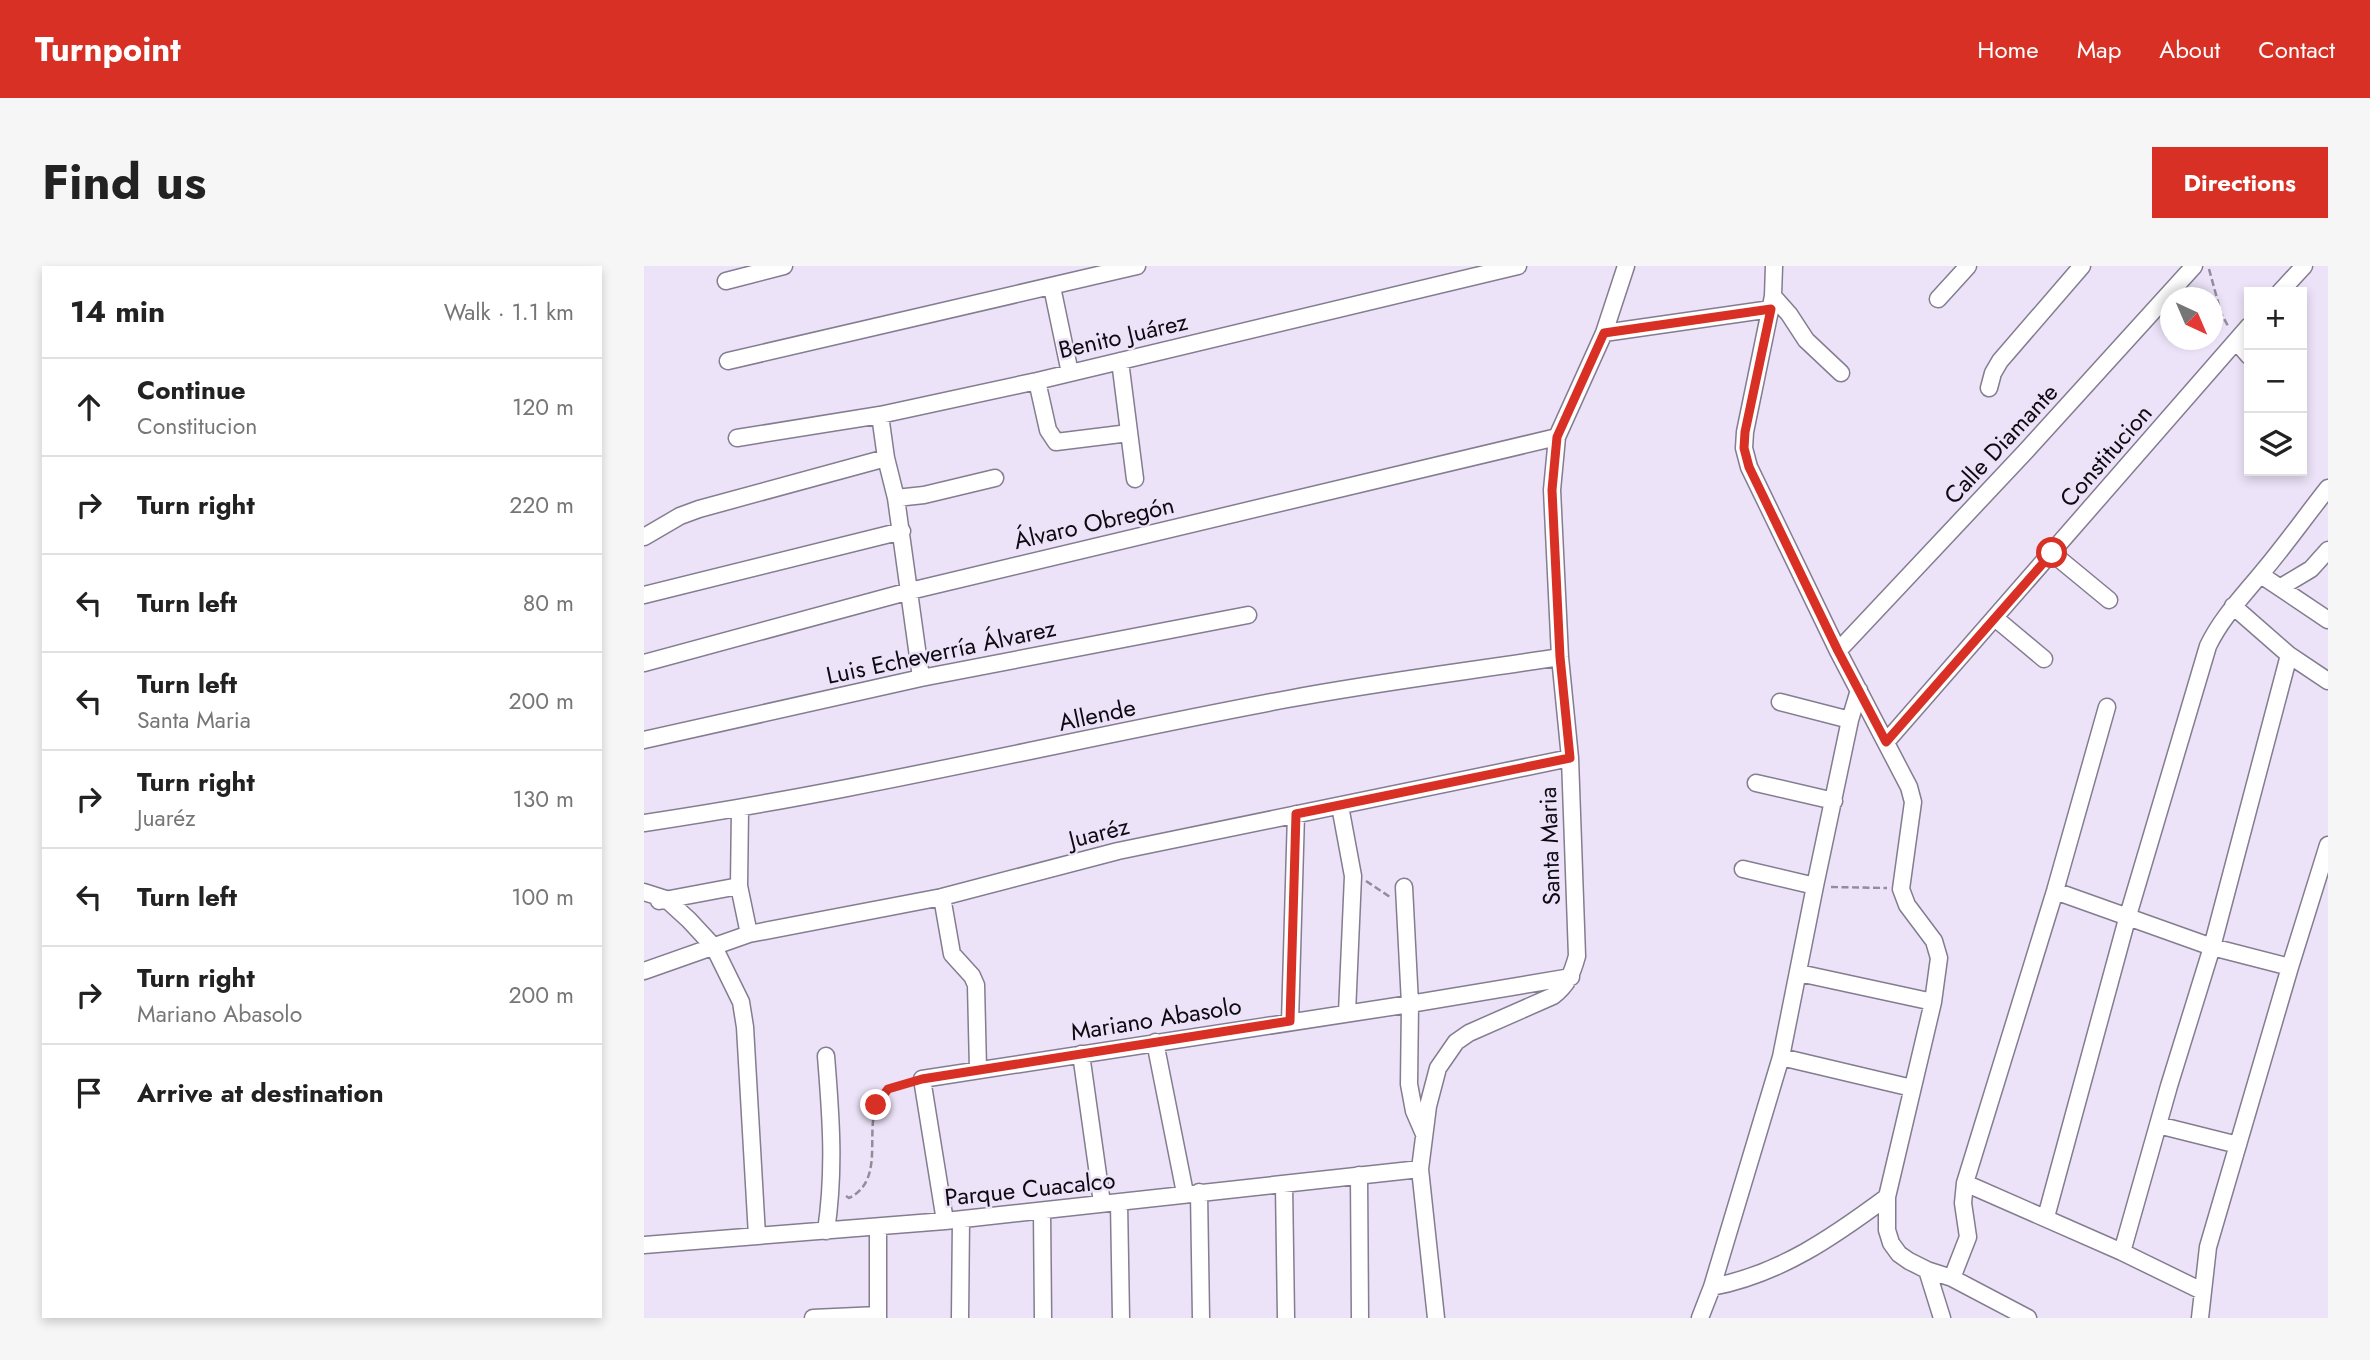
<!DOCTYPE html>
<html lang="en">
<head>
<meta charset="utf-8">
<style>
	:root { --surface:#fff; --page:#f6f6f6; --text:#222; --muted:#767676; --line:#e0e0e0; --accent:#d93025 }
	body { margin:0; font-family:Jost,sans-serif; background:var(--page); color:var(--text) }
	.controls { position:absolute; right:21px; top:21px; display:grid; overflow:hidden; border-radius:0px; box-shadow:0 4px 10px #0003 }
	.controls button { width:63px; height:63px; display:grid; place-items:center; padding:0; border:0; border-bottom:2px solid var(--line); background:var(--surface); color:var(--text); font:35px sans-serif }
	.compass { position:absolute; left:1516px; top:21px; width:63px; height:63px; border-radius:50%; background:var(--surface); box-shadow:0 4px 10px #0003; rotate:136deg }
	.stop { position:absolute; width:21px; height:21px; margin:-16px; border:5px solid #d93025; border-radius:50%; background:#fff }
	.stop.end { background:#d93025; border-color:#fff; box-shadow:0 2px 7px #0008 }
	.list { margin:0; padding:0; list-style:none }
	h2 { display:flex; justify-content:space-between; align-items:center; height:91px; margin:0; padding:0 28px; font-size:30px }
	h2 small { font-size:23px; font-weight:400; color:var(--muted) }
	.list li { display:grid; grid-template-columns:46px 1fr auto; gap:21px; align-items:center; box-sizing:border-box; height:98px; padding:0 28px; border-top:2px solid var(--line) }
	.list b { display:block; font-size:26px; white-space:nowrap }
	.list p { margin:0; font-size:23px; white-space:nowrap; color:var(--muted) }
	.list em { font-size:23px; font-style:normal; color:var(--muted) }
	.icon { flex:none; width:38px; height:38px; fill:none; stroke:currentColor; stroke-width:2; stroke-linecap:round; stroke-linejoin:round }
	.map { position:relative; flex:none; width:1684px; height:1052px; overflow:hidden; border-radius:0px }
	header { display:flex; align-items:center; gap:42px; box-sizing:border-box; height:98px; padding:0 35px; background:var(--accent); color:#fff }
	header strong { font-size:33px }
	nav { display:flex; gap:38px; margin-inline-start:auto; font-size:24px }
	.intro { display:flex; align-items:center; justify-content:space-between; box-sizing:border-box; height:168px; padding:0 42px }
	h1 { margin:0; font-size:49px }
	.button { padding:18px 32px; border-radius:0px; background:var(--accent); color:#fff; font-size:24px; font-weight:700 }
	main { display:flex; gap:42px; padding:0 42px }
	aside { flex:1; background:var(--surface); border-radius:0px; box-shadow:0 4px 10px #0003 }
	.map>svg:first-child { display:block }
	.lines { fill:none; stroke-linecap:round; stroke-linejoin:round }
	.minor-casing { stroke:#847c8f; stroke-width:19 }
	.path { stroke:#928c9b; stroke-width:2.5; stroke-dasharray:7 3.5; stroke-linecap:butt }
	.minor { stroke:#fff; stroke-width:16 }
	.route { stroke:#d93025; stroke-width:9 }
	.labels { text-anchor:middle; stroke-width:5; stroke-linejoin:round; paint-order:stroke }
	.street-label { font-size:24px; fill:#0d0a11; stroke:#ece3f8 }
</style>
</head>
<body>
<header>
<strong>Turnpoint</strong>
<nav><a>Home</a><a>Map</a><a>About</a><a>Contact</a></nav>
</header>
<div class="intro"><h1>Find us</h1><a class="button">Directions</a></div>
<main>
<aside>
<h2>14 min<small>Walk · 1.1 km</small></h2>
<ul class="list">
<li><svg class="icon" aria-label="ahead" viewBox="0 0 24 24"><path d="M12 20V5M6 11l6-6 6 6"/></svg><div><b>Continue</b><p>Constitucion</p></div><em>120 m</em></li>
<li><svg class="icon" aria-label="right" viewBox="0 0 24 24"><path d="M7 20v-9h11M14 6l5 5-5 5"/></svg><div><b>Turn right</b></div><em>220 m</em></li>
<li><svg class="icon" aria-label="left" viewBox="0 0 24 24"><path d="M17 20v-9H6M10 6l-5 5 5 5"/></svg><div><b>Turn left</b></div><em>80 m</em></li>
<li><svg class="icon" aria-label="left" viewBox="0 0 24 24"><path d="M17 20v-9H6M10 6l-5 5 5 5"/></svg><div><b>Turn left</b><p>Santa Maria</p></div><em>200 m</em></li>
<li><svg class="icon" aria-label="right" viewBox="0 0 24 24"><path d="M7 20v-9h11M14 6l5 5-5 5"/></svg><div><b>Turn right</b><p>Juaréz</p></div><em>130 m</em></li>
<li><svg class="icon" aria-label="left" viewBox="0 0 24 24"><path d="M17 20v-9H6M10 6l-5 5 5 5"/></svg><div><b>Turn left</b></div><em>100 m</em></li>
<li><svg class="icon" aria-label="right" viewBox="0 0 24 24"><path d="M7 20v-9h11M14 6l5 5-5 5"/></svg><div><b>Turn right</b><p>Mariano Abasolo</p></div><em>200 m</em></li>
<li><svg class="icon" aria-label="arrive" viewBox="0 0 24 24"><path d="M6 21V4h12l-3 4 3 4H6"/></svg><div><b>Arrive at destination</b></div></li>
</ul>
</aside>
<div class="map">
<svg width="1684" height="1052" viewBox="0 0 1684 1052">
	<rect width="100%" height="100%" fill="#ece3f8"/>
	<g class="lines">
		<defs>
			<path id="minor" d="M 1130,0 L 1129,30 L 1101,166 L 1100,182 L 1105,201 L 1194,385 L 1265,521 L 1269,536 L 1257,623 L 1263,639 L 1290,675 L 1295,692 L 1289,736 L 1243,931 L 1243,964 L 1247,977 L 1255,988 L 1265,995 L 1283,1004 L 1308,1012 L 1384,1052
				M 82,15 L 140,0
				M 408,21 L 426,107
				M 1636,26 L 1660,0
				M 1129,30 L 1145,48 L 1162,74 L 1197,107
				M 1294,33 L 1324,0
				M 960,67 L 1127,43
				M 1592,75 L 1605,90
				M 84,95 L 493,0
				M 476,95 L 491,213
				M 393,115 L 404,164 L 412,176 L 485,167
				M 1345,122 L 1349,107 L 1356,95 L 1438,0
				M 236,149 L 242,192 L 252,232 L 277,412
				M 93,172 L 236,149 L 393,115 L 874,0
				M 252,232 L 280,229 L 351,212
				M 0,271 L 36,250 L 55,243 L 242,192
				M 1408,287 L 1465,334
				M 1617,309 L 1684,354
				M 1637,321 L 1667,303 L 1684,284
				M 0,329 L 258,265
				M 1589,340 L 1645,389 L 1684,415
				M 1351,352 L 1400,393
				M 1194,385 L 1382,185 L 1550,0
				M 0,397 L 266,325 L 913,171
				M 1136,436 L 1206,454
				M 0,474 L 277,412 L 604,349
				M 1242,476 L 1605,60
				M 1112,517 L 1190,535
				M 696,540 L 709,610 L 703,747
				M 96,543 L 95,620 L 105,668
				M 0,557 C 217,525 429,473 644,433 C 734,416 826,405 916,391
				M 1099,603 L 1171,620
				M 760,621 L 766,738 L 765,818 L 770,845 L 780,868
				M 1411,625 L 1568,681 L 1646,701
				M 0,626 L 22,633 L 45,654 L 70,681 L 97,736 L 101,761 L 113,970
				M 298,631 L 308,688 L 328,710 L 332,719 L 334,803
				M 15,635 L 95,620
				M 0,705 L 105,668 L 298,631 L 474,585 L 926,492
				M 1155,707 L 1289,736
				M 646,756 L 652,548
				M 511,776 L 541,927
				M 437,788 L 458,937
				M 1137,791 L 1268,822
				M 1514,859 L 1594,879
				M 715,909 L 716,1052
				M 1321,917 L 1478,986 L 1558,1025
				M 640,919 L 642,1052
				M 555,926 L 557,1052
				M 475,936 L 477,1052
				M 398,945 L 399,1052
				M 1402,951 L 1483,653 L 1564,380 C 1577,353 1597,332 1616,309 C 1640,281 1661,251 1684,222
				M 301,955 L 278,813 L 766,738 L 927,711
				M 234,962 L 234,1052
				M 182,965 C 191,905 187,851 182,790
				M 0,979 L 301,955 L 776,903
				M 1478,986 L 1525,820 L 1568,681 L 1645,389
				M 1283,1004 L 1298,1052
				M 1308,1012 L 1324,971 L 1319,937 L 1321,917 L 1411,625 L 1463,441
				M 1068,1021 C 1136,1008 1189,971 1243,931
				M 169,1052 L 234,1049
				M 316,1052 L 317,954
				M 792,1052 L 776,903 L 784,840 L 794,802 L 812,776 L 825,767 L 909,730 C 924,718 928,708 933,690 L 926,492 L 916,391 L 908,224 L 913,171 L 960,67 L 982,0
				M 1056,1052 L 1068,1021 L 1137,791 L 1171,620 L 1206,454 L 1215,424
				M 1556,1052 L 1564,981 L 1646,701 L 1684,579"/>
		</defs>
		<!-- minor casing -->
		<use href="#minor" class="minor-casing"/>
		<!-- path -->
		<path class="path" d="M 1565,3 L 1577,47 L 1584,60
			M 722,615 L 746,631
			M 1187,621 L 1243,622
			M 202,930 L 205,932 C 248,911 211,848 244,824 C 249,820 258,819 264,817"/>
		<!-- minor -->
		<use href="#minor" class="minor"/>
	</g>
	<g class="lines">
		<!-- route -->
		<path class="route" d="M 232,839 L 244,823 L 278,813 L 646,755 L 652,548 L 926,492 L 916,391 L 908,224 L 913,171 L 960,67 L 1127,43 L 1101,166 L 1100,182 L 1105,201 L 1194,385 L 1242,476 L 1408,287"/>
	</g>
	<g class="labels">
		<!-- street labels -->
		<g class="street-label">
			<text transform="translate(479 70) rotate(-13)" y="8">Benito Juárez</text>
			<text transform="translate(1357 178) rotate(-47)" y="8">Calle Diamante</text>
			<text transform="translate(1462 190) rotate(-49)" y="8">Constitucion</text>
			<text transform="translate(450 257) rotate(-13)" y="8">Álvaro Obregón</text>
			<text transform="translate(297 386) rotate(-12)" y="8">Luis Echeverría Álvarez</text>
			<text transform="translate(453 449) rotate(-12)" y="8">Allende</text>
			<text transform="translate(455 567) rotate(-14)" y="8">Juaréz</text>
			<text transform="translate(906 580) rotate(-92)" y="8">Santa Maria</text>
			<text transform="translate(512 753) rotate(-9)" y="8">Mariano Abasolo</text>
			<text transform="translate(386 923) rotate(-6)" y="8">Parque Cuacalco</text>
		</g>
	</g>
</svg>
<div class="controls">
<button>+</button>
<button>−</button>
<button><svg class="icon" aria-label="layers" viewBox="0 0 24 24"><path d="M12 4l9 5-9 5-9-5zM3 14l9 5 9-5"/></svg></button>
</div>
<svg class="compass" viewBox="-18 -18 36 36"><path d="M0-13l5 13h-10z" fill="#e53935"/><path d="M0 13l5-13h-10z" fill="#767676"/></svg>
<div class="stop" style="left:1408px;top:287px"></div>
<div class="stop end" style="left:232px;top:839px"></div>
</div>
</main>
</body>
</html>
